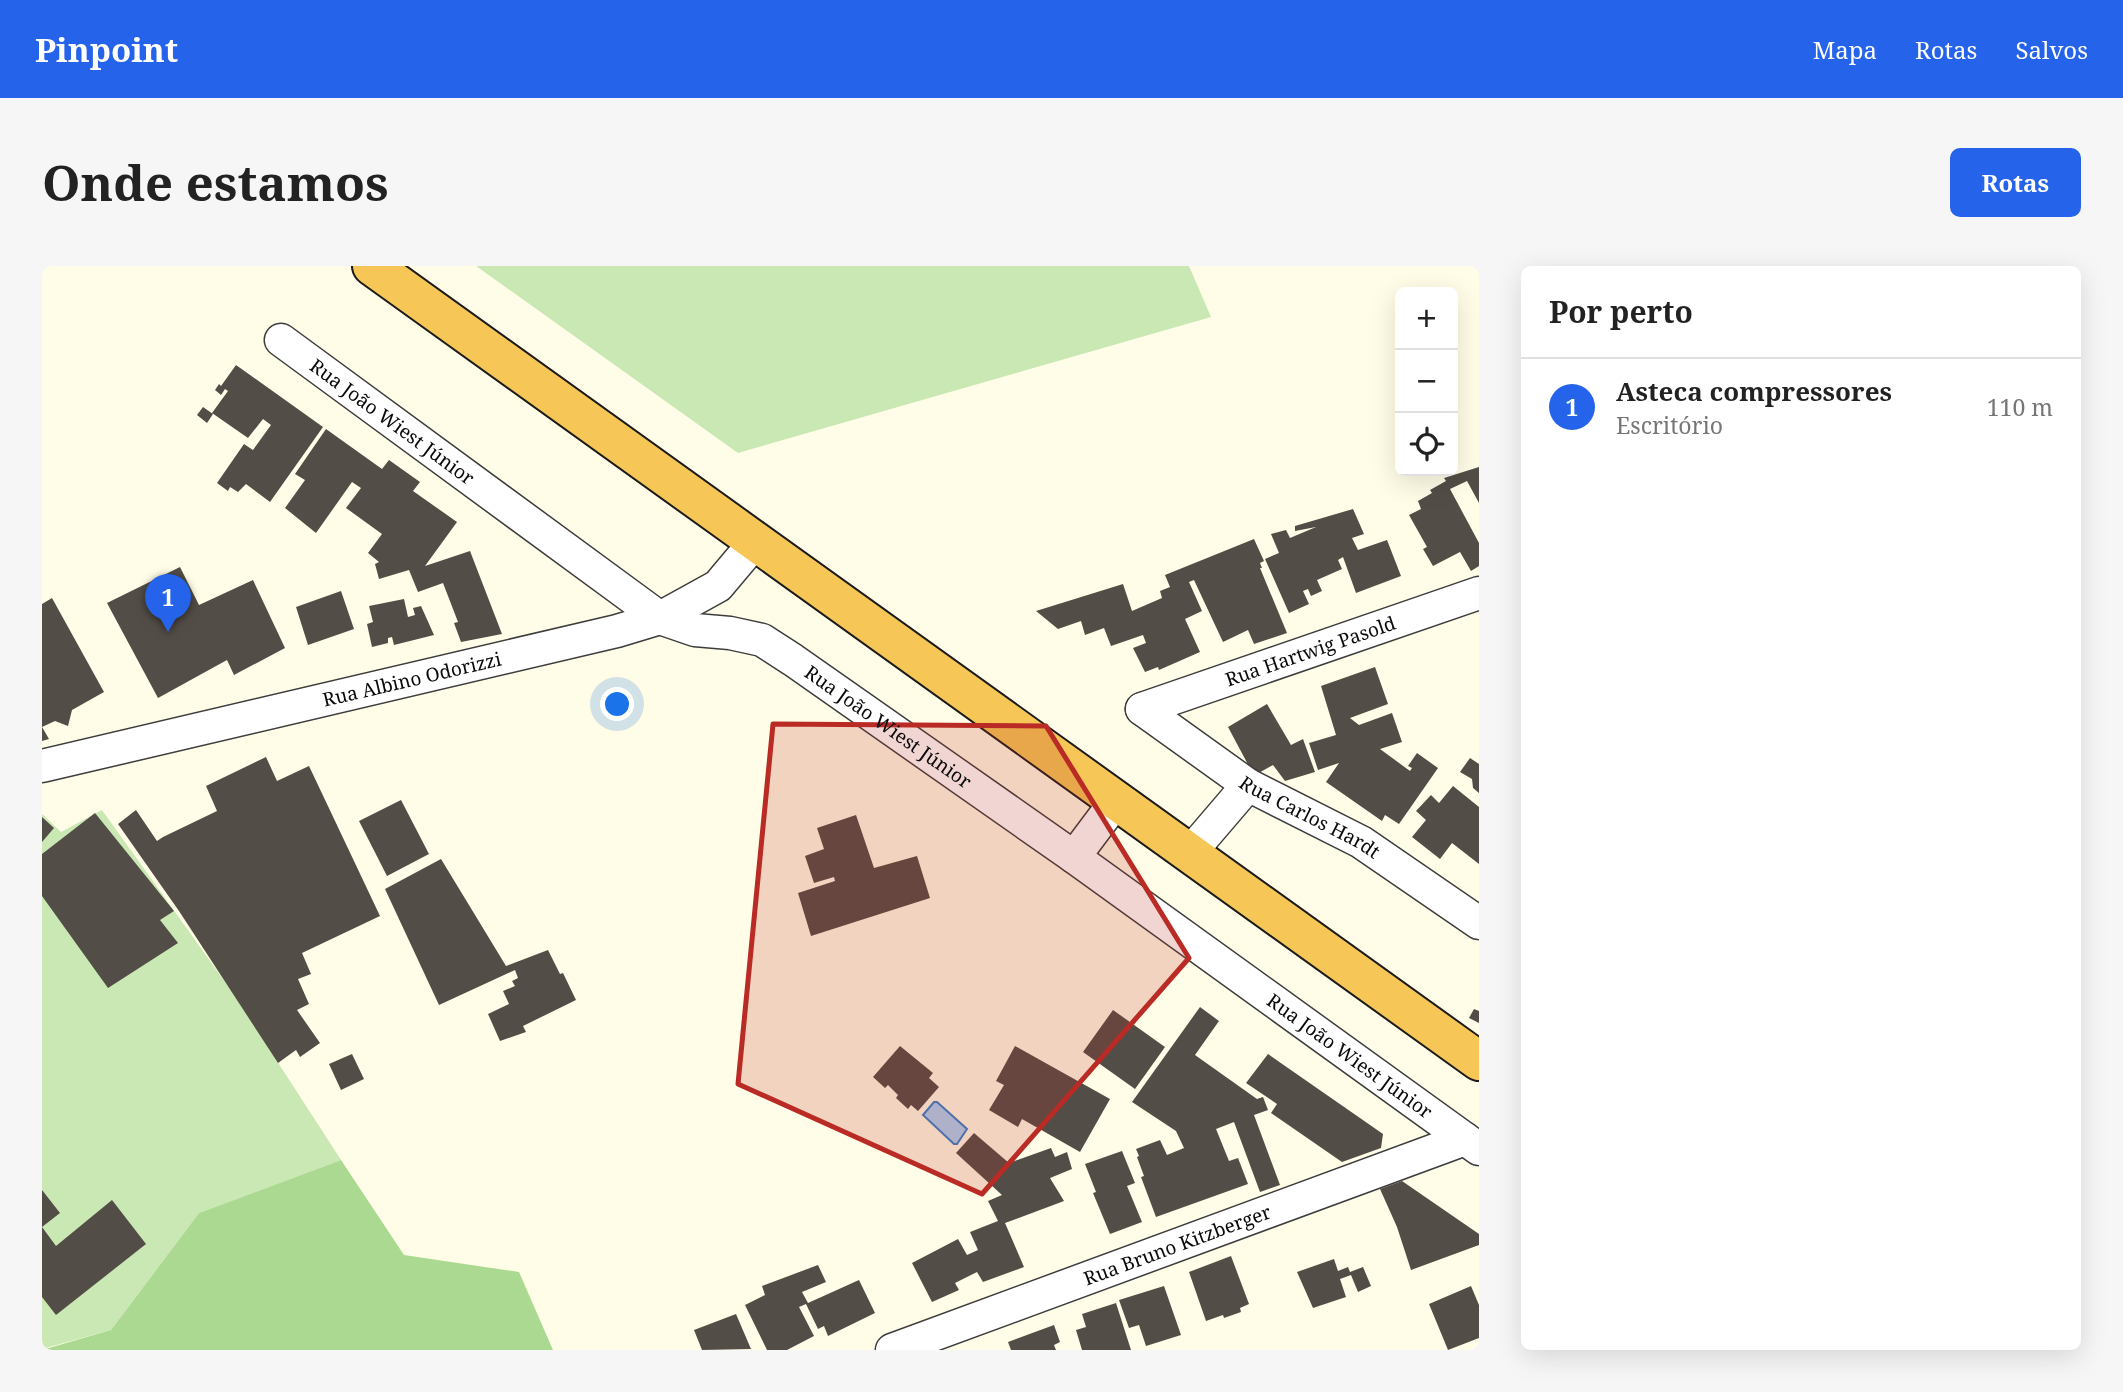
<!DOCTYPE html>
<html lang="pt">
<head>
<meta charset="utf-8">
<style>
	:root { --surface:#fff; --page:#f6f6f6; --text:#222; --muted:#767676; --line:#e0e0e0; --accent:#2563eb }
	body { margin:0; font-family:"Noto Serif",serif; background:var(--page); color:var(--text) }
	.controls { position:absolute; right:21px; top:21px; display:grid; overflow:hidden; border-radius:10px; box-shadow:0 7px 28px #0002 }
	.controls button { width:63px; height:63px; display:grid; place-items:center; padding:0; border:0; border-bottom:2px solid var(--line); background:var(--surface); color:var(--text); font:35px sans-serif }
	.you { position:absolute; left:576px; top:439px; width:24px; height:24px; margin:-18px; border:5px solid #fff; border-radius:50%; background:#1a73e8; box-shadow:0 0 0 10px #1a73e833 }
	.badge { display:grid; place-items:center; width:46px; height:46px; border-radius:50%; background:var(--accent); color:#fff; font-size:23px; font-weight:700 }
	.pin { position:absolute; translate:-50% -58px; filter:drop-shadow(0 2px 4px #0008) }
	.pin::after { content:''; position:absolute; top:37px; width:24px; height:21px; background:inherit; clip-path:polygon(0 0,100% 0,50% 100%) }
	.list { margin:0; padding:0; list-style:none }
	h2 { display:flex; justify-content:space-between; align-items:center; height:91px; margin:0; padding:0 28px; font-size:30px }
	h2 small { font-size:23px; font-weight:400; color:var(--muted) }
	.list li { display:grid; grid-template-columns:46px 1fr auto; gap:21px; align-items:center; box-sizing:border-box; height:98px; padding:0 28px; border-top:2px solid var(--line) }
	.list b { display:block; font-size:26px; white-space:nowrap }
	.list p { margin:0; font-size:23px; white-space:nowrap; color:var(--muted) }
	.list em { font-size:23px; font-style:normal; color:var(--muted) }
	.icon { flex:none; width:38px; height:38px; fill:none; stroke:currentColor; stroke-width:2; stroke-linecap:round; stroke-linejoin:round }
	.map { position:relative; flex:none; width:1437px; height:1084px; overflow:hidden; border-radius:10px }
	header { display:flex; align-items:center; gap:42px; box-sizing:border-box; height:98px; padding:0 35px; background:var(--accent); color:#fff }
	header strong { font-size:33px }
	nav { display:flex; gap:38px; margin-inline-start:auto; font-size:24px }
	.intro { display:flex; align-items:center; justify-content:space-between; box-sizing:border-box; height:168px; padding:0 42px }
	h1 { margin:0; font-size:49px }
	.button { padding:18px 32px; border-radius:10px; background:var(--accent); color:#fff; font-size:24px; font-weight:700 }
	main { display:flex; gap:42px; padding:0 42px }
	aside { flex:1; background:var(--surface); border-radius:10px; box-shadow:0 7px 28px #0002 }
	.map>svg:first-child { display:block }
	.green { fill:#c9e8b3 }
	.forest { fill:#abd992 }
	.water { fill:#add3f6; stroke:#3481cd; stroke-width:2 }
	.building { fill:#534d47 }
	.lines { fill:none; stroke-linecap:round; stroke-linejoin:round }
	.minor-casing { stroke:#3d3d3d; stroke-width:35 }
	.trunk-casing { stroke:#1b1b1b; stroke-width:42 }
	.minor { stroke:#fff; stroke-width:32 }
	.trunk { stroke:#f6c657; stroke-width:38 }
	.marked { fill:#b92b24; fill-opacity:0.2; stroke:#b92b24; stroke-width:5; stroke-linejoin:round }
	.labels { text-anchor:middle; stroke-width:7; stroke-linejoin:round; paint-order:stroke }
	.street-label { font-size:19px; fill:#0a0a0a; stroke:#fff }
</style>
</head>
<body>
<header>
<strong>Pinpoint</strong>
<nav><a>Mapa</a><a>Rotas</a><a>Salvos</a></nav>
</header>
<div class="intro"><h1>Onde estamos</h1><a class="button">Rotas</a></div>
<main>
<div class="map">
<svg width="1437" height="1084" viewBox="0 0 1437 1084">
	<rect width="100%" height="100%" fill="#fffde7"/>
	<!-- green -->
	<path class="green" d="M 434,0 L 1147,0 L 1169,51 L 696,187 Z
		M 60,544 L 191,727 L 299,894 L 157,947 L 69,1064 L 0,1083 L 0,548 L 19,566 Z"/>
	<!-- forest -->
	<path class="forest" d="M 299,894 L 362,989 L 477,1006 L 511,1084 L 0,1084 L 69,1064 L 157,947 Z"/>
	<!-- water -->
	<path class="water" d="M 892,836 L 895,836 L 925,863 L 915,878 L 912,878 L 881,849 Z"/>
	<!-- building -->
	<path class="building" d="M 194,99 L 281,161 L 228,236 L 204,218 L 196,226 L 188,221 L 186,225 L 175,217 L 202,178 L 211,184 L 229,159 L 221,153 L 206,172 L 170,147 L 186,125 L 183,123 L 179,129 L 173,124 L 177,118 L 179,120 Z
		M 161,141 L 171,148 L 165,157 L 155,149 Z
		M 284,163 L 340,203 L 347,194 L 378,216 L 371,225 L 415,256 L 383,300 L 428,285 L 460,368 L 419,376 L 412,357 L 416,356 L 401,317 L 376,326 L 367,304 L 337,313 L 333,298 L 337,296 L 326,287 L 340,268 L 304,242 L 319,222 L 310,216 L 274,267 L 243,242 L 263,214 L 253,208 Z
		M 1437,201 L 1437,237 L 1425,215 L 1408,223 L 1437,277 L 1437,300 L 1429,305 L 1418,286 L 1391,300 L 1381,283 L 1385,281 L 1367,249 L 1379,243 L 1376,235 L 1390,227 L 1388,224 L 1404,215 L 1402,212 Z
		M 1311,243 L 1322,268 L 1310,272 L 1316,284 L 1345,274 L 1359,310 L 1314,327 L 1301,291 L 1296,294 L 1300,303 L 1275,314 L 1280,325 L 1269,330 L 1266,323 L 1261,325 L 1267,338 L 1247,347 L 1223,293 L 1237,287 L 1229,268 L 1244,264 L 1248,272 L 1274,261 L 1253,265 L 1253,260 Z
		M 1212,273 L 1222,295 L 1218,297 L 1220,302 L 1218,302 L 1245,367 L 1212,378 L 1206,364 L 1181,376 L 1152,314 L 1147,316 L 1160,345 L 1143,353 L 1158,386 L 1117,404 L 1116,401 L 1103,406 L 1091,382 L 1104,377 L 1101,369 L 1069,380 L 1062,362 L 1043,369 L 1039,355 L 1016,363 L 994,345 L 1081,318 L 1090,345 L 1120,332 L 1118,325 L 1128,321 L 1123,309 Z
		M 138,301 L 157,339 L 211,314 L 243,382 L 192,409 L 185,394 L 116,432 L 65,337 Z
		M 299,325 L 312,363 L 266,379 L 254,341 Z
		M 10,332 L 62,426 L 30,444 L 26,460 L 13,455 L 0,461 L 7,473 L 0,475 L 0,338 Z
		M 362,333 L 366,351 L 373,349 L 371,342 L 379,340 L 392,369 L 352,379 L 350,371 L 346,372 L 346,377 L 330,381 L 325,358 L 331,356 L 327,340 Z
		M 1333,401 L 1346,438 L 1308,452 L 1317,459 L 1350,447 L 1360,476 L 1338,483 L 1368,505 L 1370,502 L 1366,500 L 1375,487 L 1396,502 L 1357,558 L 1343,549 L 1340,555 L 1284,516 L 1297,497 L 1276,504 L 1267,477 L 1294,469 L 1279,420 Z
		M 1225,438 L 1249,479 L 1261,473 L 1273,506 L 1243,515 L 1231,499 L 1215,508 L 1213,504 L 1210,506 L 1186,461 Z
		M 224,491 L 235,515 L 267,500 L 338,650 L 260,687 L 269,708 L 256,713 L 267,738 L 255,744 L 278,777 L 258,791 L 254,784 L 236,797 L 137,645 L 76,558 L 94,544 L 115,575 L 121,571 L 175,545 L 164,520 Z
		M 1428,492 L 1437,498 L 1437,527 L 1431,522 L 1430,513 L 1418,506 Z
		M 1411,520 L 1437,541 L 1437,598 L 1410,577 L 1398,593 L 1370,571 L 1384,554 L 1374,545 L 1389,529 L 1397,537 Z
		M 359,534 L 387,588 L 345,610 L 317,555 Z
		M 53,547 L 132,645 L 118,654 L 136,677 L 66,722 L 0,630 L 0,588 Z
		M 814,549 L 832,602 L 875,590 L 888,632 L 769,670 L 756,627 L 793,615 L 792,611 L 772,617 L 763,590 L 782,583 L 775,562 Z
		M 0,551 L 12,562 L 0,576 Z
		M 399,593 L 464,700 L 506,684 L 518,708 L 521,707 L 534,734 L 481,760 L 484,766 L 458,775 L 446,748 L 467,738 L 461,725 L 473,720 L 470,715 L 476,712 L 473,704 L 397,739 L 343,623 Z
		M 1158,741 L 1177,755 L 1153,789 L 1215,833 L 1221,831 L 1226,844 L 1212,849 L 1238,919 L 1218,926 L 1192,856 L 1174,863 L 1187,895 L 1196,892 L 1206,918 L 1114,951 L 1099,911 L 1102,910 L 1095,891 L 1097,890 L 1094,883 L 1118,874 L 1125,889 L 1142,882 L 1134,865 L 1090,836 Z
		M 1432,743 L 1437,745 L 1437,757 L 1427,752 Z
		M 1071,744 L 1123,781 L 1093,823 L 1041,786 Z
		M 858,780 L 891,807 L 887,812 L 897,821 L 876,845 L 869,839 L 866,843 L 854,832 L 856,829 L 846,819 L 843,822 L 831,811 Z
		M 973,780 L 1068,833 L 1038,886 L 980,853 L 976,861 L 947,844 L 962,819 L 954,815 Z
		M 310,788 L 322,813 L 299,824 L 287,798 Z
		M 1226,788 L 1341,868 L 1339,882 L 1300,896 L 1229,847 L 1235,838 L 1204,817 Z
		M 932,867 L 967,897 L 1009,882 L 1013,891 L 1025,886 L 1030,903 L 1008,912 L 1022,935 L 963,957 L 982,1001 L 941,1016 L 935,1006 L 913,1017 L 917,1024 L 890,1036 L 870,997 L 916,973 L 925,989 L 936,984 L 928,966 L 956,955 L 946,935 L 960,929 L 914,887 Z
		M 1080,885 L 1093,917 L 1085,920 L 1100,956 L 1068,968 L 1051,927 L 1054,926 L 1043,898 Z
		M 1360,915 L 1437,968 L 1437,979 L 1369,1004 L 1355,961 L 1338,923 Z
		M 0,924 L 18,947 L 0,961 L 14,980 L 70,934 L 104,978 L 14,1049 L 0,1031 Z
		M 1189,990 L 1207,1038 L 1198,1042 L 1199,1046 L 1182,1052 L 1181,1049 L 1164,1055 L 1147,1006 Z
		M 1292,993 L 1296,1005 L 1306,1001 L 1308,1006 L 1321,1001 L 1329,1020 L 1316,1026 L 1309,1009 L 1298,1013 L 1304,1031 L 1271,1042 L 1255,1006 Z
		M 776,999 L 784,1016 L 760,1026 L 766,1037 L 817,1014 L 833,1047 L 786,1070 L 782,1060 L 776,1063 L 764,1038 L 757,1041 L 772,1070 L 745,1084 L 725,1084 L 703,1039 L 723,1029 L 720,1020 Z
		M 1122,1020 L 1139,1069 L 1104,1080 L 1097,1059 L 1087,1062 L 1077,1034 Z
		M 1429,1020 L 1437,1039 L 1437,1072 L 1406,1084 L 1387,1038 Z
		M 1074,1037 L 1089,1084 L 1040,1084 L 1034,1064 L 1044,1061 L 1040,1048 Z
		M 694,1048 L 709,1083 L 660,1084 L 652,1064 Z
		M 1012,1059 L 1018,1076 L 1012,1079 L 1014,1084 L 969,1084 L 966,1076 Z"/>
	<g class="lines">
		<defs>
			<g id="minor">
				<path id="s1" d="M 239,74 L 618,352 L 653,364 L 688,367 L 720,374 L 751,394 L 1032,591 L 1437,883"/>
				<path id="s2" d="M 1100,443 L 1206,519 L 1319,576 L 1437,657"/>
				<path id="s3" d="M 1100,443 L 1437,327"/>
				<path id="s4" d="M 0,500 L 575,365 L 618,352 L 676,320 L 713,276"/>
				<path d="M 1147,588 L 1206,519"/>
				<path d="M 1032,591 L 1074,535"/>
				<path id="s5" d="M 850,1084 L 1423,873"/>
			</g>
			<path id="trunk" d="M 330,0 L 1437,795"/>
		</defs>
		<!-- minor casing -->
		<use href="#minor" class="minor-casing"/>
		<!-- trunk casing -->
		<use href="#trunk" class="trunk-casing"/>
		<!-- minor -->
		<use href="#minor" class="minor"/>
		<!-- trunk -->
		<use href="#trunk" class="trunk"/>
	</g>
	<!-- marked area -->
	<path class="marked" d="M 731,458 L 1004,460 L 1147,692 L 940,928 L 696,818 Z"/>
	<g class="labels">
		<!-- street labels -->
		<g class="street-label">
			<text dy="7" stroke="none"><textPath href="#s1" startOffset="138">Rua João Wiest Júnior</textPath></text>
			<text dy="7" stroke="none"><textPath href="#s3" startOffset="178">Rua Hartwig Pasold</textPath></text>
			<text dy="7" stroke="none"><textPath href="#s4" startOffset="380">Rua Albino Odorizzi</textPath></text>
			<text dy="7" stroke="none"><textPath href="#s1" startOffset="728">Rua João Wiest Júnior</textPath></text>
			<text dy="7" stroke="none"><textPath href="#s2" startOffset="200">Rua Carlos Hardt</textPath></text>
			<text dy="7" stroke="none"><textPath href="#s1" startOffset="1295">Rua João Wiest Júnior</textPath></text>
			<text dy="7" stroke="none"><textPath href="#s5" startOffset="304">Rua Bruno Kitzberger</textPath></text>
		</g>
	</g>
</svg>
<div class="controls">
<button>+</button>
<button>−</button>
<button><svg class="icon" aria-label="locate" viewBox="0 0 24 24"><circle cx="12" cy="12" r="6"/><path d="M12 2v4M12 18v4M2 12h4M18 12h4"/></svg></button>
</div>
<div class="you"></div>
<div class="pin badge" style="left:126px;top:366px">1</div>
</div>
<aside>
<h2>Por perto<small></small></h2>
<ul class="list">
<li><span class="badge">1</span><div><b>Asteca compressores</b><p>Escritório</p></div><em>110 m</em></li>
</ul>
</aside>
</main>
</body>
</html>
